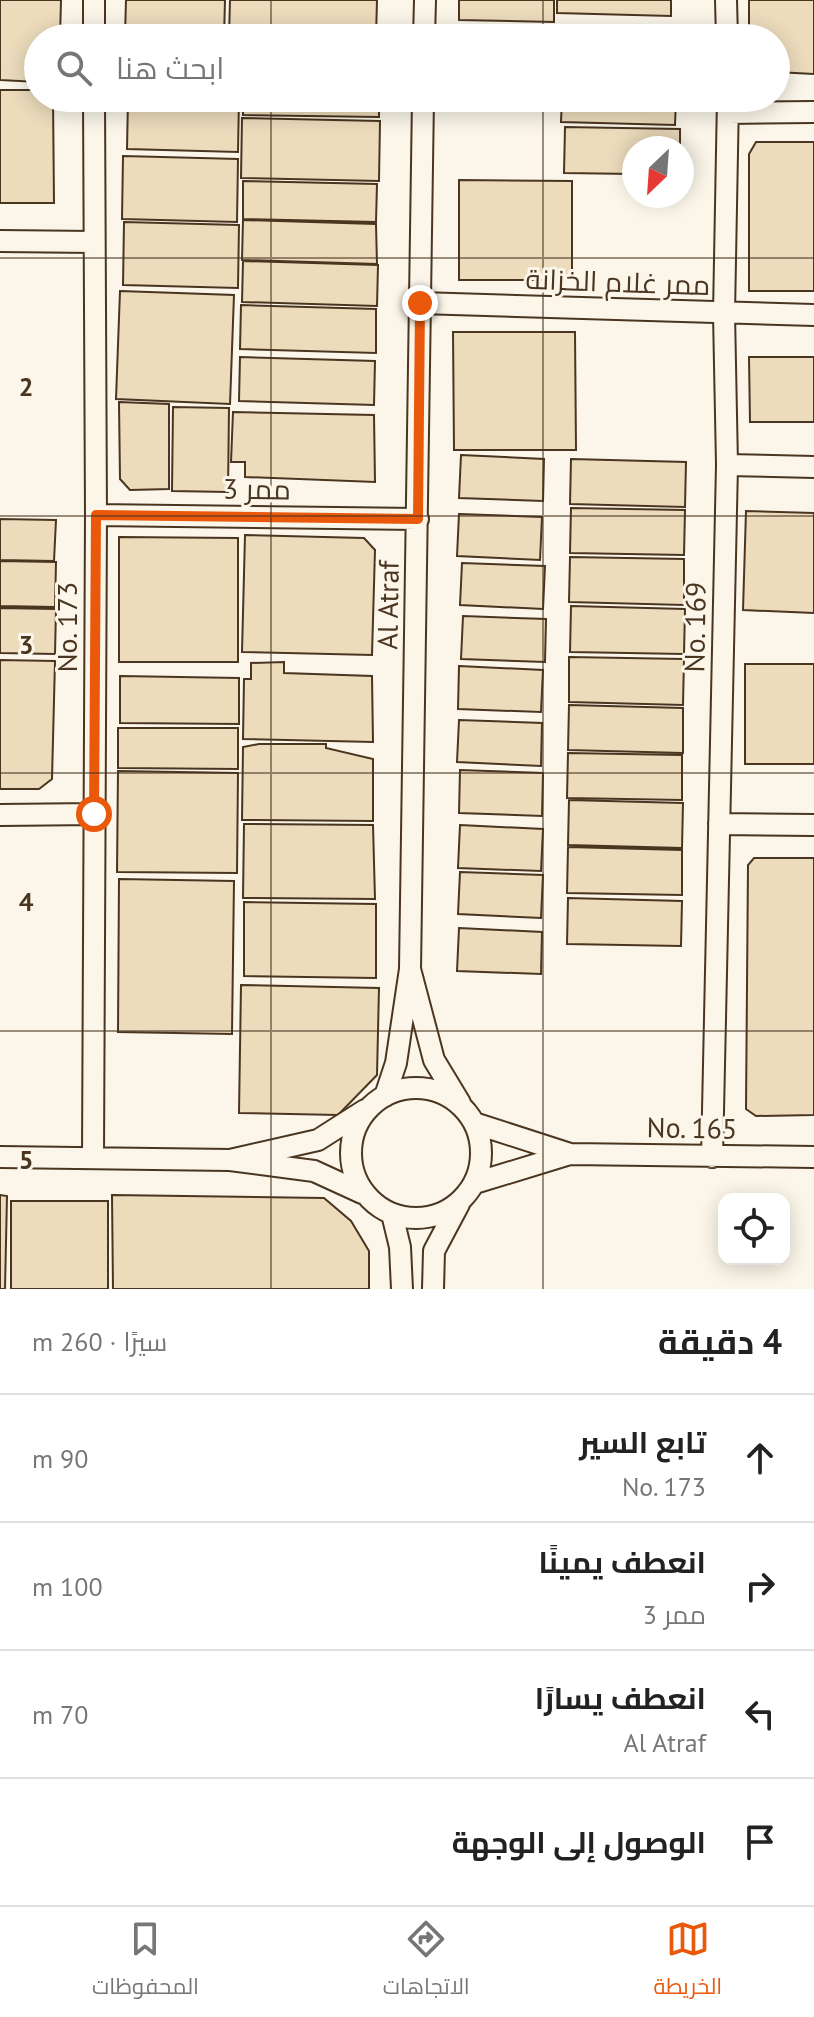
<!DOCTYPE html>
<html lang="ar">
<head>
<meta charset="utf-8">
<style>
	:root { --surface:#fff; --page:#f2f2f2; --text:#222; --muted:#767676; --line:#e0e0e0; --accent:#ea580c }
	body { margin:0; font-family:"PT Sans",Cairo,sans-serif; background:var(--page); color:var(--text); direction:rtl }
	.controls { position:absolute; right:24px; bottom:24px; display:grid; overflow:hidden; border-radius:16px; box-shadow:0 4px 20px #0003 }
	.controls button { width:72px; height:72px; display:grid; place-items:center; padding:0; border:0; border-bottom:2px solid var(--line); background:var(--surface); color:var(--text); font:40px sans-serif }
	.compass { position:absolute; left:622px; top:136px; width:72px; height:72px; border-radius:50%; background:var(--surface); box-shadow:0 4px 20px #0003; rotate:205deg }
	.stop { position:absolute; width:24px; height:24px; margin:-18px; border:6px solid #ea580c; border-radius:50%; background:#fff }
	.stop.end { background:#ea580c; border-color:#fff; box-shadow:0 2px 8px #0008 }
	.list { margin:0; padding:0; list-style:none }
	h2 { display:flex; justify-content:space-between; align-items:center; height:104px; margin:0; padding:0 32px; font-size:34px }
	h2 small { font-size:26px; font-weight:400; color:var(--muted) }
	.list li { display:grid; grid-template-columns:52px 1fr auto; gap:24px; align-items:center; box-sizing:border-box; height:128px; padding:0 32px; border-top:2px solid var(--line) }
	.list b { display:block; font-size:30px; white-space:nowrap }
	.list p { margin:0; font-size:26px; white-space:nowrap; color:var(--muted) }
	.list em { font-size:26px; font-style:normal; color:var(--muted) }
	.icon { flex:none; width:44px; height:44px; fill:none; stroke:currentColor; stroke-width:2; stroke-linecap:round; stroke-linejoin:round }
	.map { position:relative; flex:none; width:814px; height:1289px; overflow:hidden; direction:ltr }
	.search { position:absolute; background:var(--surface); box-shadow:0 4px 20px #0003; left:24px; right:24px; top:24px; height:88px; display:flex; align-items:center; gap:20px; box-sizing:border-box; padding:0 28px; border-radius:44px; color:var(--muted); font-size:30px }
	.sheet { height:616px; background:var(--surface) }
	nav { display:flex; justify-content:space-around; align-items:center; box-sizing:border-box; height:112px; border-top:2px solid var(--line); background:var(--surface); font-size:22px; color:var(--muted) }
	nav a { display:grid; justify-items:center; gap:4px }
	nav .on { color:var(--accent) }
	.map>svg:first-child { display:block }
	.building { fill:#ecdcbc; stroke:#4a3520; stroke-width:2 }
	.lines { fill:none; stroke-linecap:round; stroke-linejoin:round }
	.street-casing { stroke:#4a3520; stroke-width:24 }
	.street { stroke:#fbf6e9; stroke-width:20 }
	.route { stroke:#ea580c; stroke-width:10 }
	.grid { fill:none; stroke:#4a3520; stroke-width:2; stroke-opacity:0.55 }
	.labels { text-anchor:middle; stroke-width:6; stroke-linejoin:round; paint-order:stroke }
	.street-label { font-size:28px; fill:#4a3520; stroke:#fbf6e9 }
	.grid-label { font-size:26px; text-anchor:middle; font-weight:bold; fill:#4a3520; stroke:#fbf6e9; stroke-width:6; stroke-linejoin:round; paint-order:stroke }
</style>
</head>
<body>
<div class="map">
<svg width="814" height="1289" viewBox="0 0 814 1289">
	<rect width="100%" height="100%" fill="#fbf6e9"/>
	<!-- building -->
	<path class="building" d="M 0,0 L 61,0 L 60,38 L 38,38 L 38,82 L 0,80 Z
		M 126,0 L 225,0 L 224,38 L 125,35 Z
		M 230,0 L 377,0 L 376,38 L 229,38 Z
		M 459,0 L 554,0 L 554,22 L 459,20 Z
		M 557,0 L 671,0 L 671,16 L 557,13 Z
		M 749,0 L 814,0 L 814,74 L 776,72 L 776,38 L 749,38 Z
		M 457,27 L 559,28 L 558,38 L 457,38 Z
		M 564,27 L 678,30 L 678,38 L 564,38 Z
		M 0,90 L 38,90 L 38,98 L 53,98 L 54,203 L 0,203 Z
		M 128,98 L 239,98 L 238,152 L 127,149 Z
		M 243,98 L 379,98 L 379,117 L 243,115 Z
		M 457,98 L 558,98 L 558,104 L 457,103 Z
		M 562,98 L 676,98 L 675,125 L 561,122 Z
		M 242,118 L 380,121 L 379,181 L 241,178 Z
		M 565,127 L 680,129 L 680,148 L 634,148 L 634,174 L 564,173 Z
		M 756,142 L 814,142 L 814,291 L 749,291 L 749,154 Z
		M 123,156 L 238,159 L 237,222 L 122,219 Z
		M 459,180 L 572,181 L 572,280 L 459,280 Z
		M 243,181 L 377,184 L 376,222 L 243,219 Z
		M 243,220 L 376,224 L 377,264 L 242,260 Z
		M 124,222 L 239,225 L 238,288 L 123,285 Z
		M 243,261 L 378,265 L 377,306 L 242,302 Z
		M 120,291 L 234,295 L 230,404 L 116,399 Z
		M 241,305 L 376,309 L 376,353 L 240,349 Z
		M 453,332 L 575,332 L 576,450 L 454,450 Z
		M 240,357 L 375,361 L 374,405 L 239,401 Z
		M 749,357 L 814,357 L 814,422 L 750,422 Z
		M 119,402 L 169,404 L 169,489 L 130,490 L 120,479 Z
		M 173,407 L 229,408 L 228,492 L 172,491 Z
		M 233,412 L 374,415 L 375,482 L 245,477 L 245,462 L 231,462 Z
		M 461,455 L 544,459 L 543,501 L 459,498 Z
		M 571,459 L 686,462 L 685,507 L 570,504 Z
		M 571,508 L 685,510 L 684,555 L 570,553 Z
		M 746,511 L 814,513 L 814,613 L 743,610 Z
		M 459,514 L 542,517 L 540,560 L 457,556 Z
		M 0,519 L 56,520 L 54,561 L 0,560 Z
		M 245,535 L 364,538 L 375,550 L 372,655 L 242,652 Z
		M 119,537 L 238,538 L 238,662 L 119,662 Z
		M 570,557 L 684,559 L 684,605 L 569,602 Z
		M 0,561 L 56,562 L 55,607 L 0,606 Z
		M 462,563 L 545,566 L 543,609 L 460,605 Z
		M 571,606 L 685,609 L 684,654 L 570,652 Z
		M 0,608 L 56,609 L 55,654 L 0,653 Z
		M 463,616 L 546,619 L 545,662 L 461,659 Z
		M 569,657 L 684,659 L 683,705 L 569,702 Z
		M 0,660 L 55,661 L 52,779 L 39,789 L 0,789 Z
		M 284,662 L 284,673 L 372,676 L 373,742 L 243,739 L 244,679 L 251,679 L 251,663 Z
		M 745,664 L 814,664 L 814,764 L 745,764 Z
		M 459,666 L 543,670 L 541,712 L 458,709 Z
		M 120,676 L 239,678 L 239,724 L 120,723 Z
		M 569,705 L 683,708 L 683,753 L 568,750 Z
		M 459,720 L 542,723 L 541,766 L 457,762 Z
		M 118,728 L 238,728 L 238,769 L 118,768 Z
		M 259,744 L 326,744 L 326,748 L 373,759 L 373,821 L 242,820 L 243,747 Z
		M 568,753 L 682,755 L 682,800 L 567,798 Z
		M 460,770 L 543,773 L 542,816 L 459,813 Z
		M 118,771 L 238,773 L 237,873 L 117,872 Z
		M 569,800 L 683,803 L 682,848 L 568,845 Z
		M 244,824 L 373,825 L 375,899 L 243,898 Z
		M 460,825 L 543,829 L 541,871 L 458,868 Z
		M 568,847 L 682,850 L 682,895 L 567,893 Z
		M 754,858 L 814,858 L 814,1115 L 756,1116 L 746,1109 L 748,865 Z
		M 460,872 L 543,875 L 541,918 L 458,914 Z
		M 119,879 L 234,881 L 232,1034 L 118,1032 Z
		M 568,898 L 682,901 L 681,946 L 567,944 Z
		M 244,902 L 376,904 L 376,978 L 244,976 Z
		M 459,928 L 542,932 L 541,974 L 457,971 Z
		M 241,985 L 379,988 L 377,1075 L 338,1115 L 239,1113 Z
		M 0,1195 L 7,1196 L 5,1289 L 0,1289 Z
		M 112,1195 L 324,1198 L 351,1221 L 369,1251 L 369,1289 L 113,1289 Z
		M 11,1201 L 108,1201 L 108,1289 L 11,1289 Z"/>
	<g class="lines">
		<defs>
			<path id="street" d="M 726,0 L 727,38
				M 94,38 L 94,0
				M 424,38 L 425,0
				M 728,113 L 814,112
				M 0,241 L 94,242
				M 420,303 L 814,315
				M 727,465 L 814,467
				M 96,515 L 418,519
				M 0,815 L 94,814
				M 719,824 L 814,825
				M 410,969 L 423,98
				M351 1153a65 65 0 1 1 130 0a65 65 0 1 1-130 0Z
				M 385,1096 L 396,1063 L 410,969 L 434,1060 L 460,1103
				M 474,1123 L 570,1154 L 475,1183
				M 570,1154 L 814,1157
				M 0,1157 L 230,1160
				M 93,1157 L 96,515 L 94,98
				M 712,1157 L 727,465 L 724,314 L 728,98
				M 362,1193 L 314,1171 L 230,1160 L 318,1140 L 365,1110
				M 392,1214 L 400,1247 L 402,1289
				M 433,1289 L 434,1251 L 459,1204"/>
		</defs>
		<!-- street casing -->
		<use href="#street" class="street-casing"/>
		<!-- street -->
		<use href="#street" class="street"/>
	</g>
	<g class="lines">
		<!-- route -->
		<path class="route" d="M 94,814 L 96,515 L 418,519 L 420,303"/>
	</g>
	<!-- grid -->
	<path class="grid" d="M 271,0 L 271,38M 543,0 L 543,38M 271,98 L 271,1289M 543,98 L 543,1289M 0,258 L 814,258M 0,516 L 814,516M 0,773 L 814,773M 0,1031 L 814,1031"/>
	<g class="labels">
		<!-- street labels -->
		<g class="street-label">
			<text transform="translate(618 282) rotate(2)" y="10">ممر غلام الخزانة</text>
			<text transform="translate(257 489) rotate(1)" y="10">ممر 3</text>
			<text transform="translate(388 605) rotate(-89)" y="10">Al Atraf</text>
			<text transform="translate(67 627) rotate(-90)" y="10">No. 173</text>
			<text transform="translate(695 627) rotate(-89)" y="10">No. 169</text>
			<text transform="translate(692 1128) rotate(1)" y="10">No. 165</text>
		</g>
	</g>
	<g class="grid-label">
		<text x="26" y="396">2</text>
		<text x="26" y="654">3</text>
		<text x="26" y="911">4</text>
		<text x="26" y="1169">5</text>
	</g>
</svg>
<div class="controls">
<button><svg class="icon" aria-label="locate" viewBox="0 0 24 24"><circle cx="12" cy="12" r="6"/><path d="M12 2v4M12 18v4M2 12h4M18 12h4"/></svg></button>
</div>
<svg class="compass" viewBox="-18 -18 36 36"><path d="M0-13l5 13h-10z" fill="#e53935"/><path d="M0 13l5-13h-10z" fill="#767676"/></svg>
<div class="stop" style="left:94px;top:814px"></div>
<div class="stop end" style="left:420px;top:303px"></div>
<div class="search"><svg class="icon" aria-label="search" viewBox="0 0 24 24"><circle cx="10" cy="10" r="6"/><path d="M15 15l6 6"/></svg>ابحث هنا</div>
</div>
<section class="sheet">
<h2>4 دقيقة<small>سيرًا · 260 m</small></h2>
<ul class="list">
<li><svg class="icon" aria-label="ahead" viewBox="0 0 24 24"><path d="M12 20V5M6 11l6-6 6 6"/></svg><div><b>تابع السير</b><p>No. 173</p></div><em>90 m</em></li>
<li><svg class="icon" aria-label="right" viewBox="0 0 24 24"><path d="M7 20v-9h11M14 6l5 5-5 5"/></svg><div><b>انعطف يمينًا</b><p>ممر 3</p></div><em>100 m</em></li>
<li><svg class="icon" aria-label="left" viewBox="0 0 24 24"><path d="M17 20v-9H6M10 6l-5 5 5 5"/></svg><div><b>انعطف يسارًا</b><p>Al Atraf</p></div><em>70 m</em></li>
<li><svg class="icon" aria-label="arrive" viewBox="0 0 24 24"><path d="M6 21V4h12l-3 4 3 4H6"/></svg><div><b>الوصول إلى الوجهة</b></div></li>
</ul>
</section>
<nav>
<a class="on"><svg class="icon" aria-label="map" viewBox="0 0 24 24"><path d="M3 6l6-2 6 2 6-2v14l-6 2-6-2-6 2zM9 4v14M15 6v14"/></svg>الخريطة</a>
<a><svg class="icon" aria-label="directions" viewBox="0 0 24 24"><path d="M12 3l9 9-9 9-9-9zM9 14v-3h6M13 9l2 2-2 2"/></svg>الاتجاهات</a>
<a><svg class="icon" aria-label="saved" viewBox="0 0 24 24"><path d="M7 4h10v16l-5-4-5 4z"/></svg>المحفوظات</a>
</nav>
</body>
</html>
